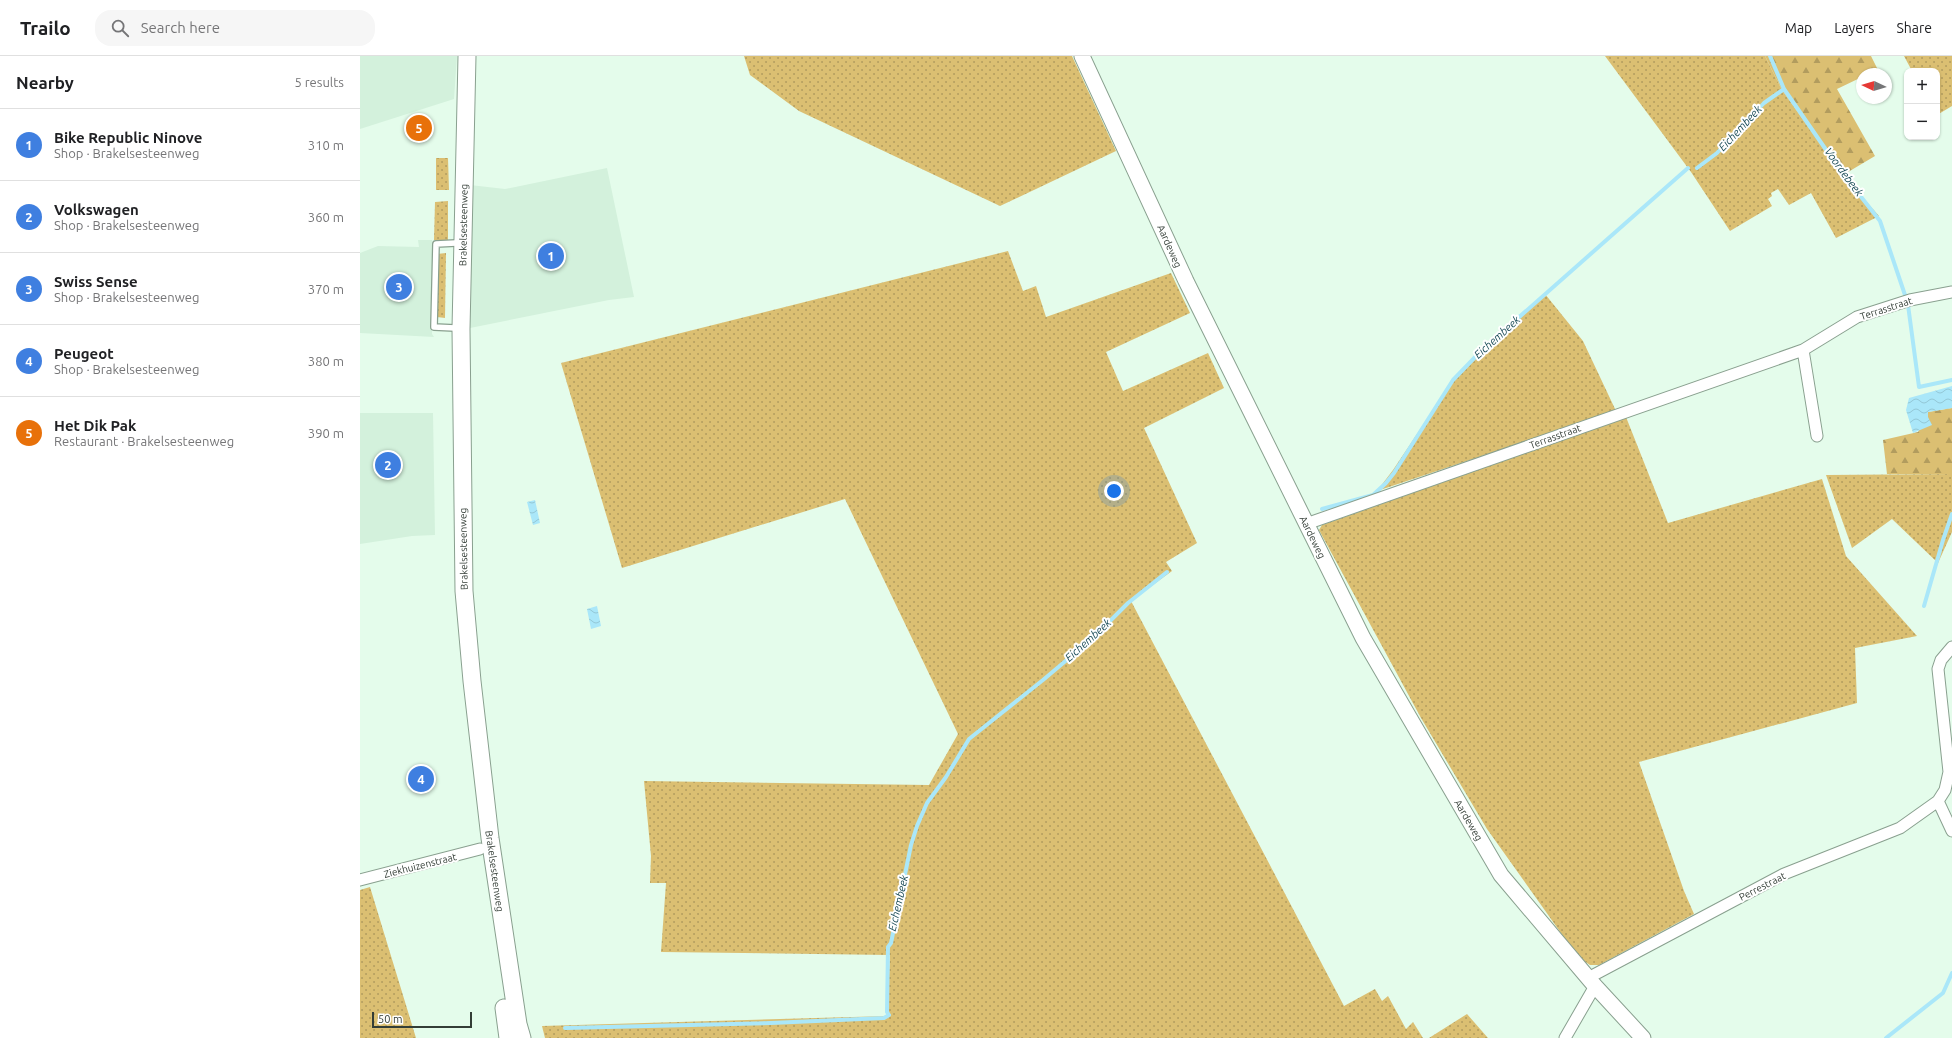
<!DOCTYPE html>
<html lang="en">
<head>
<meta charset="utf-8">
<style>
	:root { --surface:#fff; --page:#f6f6f6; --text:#202124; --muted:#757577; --line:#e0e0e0; --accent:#111827 }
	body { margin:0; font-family:Ubuntu,sans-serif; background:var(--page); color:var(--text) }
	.controls { position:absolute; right:12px; top:12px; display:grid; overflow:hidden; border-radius:8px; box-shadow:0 1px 3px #0004 }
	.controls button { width:36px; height:36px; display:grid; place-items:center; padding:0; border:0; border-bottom:1px solid var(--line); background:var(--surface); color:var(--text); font:20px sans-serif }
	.compass { position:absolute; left:1496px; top:12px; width:36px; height:36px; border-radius:50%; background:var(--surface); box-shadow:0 1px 3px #0004; rotate:274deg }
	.scale { position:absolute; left:12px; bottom:10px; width:100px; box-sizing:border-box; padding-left:4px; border:2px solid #333d36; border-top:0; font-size:11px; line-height:14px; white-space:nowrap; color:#333d36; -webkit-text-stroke:3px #fff; paint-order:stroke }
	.you { position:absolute; left:754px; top:435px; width:14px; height:14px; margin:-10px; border:3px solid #fff; border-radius:50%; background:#1a73e8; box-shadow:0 0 0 6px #1a73e833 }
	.badge { display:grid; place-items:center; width:26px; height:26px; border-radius:50%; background:var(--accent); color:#fff; font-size:13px; font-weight:700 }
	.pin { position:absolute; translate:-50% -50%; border:2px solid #fff; box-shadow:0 1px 4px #0006 }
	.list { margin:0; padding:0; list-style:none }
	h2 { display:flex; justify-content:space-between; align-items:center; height:52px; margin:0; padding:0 16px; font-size:17px }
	h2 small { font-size:13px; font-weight:400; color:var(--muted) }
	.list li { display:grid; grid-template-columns:26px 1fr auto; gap:12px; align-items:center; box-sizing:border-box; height:72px; padding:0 16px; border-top:1px solid var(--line) }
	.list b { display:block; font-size:15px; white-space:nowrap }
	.list p { margin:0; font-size:13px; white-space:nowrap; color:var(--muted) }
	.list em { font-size:13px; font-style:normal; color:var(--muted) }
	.icon { flex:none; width:22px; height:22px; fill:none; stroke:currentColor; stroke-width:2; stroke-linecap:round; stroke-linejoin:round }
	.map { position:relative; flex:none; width:1592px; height:982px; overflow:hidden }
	header { display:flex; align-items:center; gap:24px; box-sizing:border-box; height:56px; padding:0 20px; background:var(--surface); border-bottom:1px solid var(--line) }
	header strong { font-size:19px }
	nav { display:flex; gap:22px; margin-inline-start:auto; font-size:14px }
	.search { width:280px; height:36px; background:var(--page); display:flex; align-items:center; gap:10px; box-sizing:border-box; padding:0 14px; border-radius:16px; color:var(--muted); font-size:15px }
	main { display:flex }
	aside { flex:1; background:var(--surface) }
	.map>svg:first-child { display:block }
	.built { fill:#d3f1dc }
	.green { fill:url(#green-dots) }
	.forest { fill:url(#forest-firs) }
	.water { fill:url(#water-waves) }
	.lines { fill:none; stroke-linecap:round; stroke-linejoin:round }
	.stream { stroke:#aae7f9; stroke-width:4 }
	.lane-casing { stroke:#89a08f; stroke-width:8 }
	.street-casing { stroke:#89a08f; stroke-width:13 }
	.secondary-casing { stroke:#89a08f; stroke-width:17 }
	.primary-casing { stroke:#89a08f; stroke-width:19 }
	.lane { stroke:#fff; stroke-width:5.5 }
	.street { stroke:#fff; stroke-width:11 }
	.secondary { stroke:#fff; stroke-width:15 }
	.primary { stroke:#fff; stroke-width:17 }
	.labels { text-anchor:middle; stroke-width:4; stroke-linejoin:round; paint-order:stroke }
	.street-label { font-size:10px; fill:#333d36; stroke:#fff }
	.water-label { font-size:11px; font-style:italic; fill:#184a56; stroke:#fff }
</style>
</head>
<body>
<header>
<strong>Trailo</strong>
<div class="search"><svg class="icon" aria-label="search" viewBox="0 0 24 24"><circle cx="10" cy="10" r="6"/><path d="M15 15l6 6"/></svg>Search here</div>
<nav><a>Map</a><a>Layers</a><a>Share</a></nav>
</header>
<main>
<aside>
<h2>Nearby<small>5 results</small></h2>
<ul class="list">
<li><span class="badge" style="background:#3f7fe0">1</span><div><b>Bike Republic Ninove</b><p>Shop · Brakelsesteenweg</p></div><em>310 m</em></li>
<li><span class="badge" style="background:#3f7fe0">2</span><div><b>Volkswagen</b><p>Shop · Brakelsesteenweg</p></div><em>360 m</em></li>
<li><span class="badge" style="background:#3f7fe0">3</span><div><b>Swiss Sense</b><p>Shop · Brakelsesteenweg</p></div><em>370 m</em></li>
<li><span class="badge" style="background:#3f7fe0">4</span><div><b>Peugeot</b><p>Shop · Brakelsesteenweg</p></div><em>380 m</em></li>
<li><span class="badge" style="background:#e8710a">5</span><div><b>Het Dik Pak</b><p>Restaurant · Brakelsesteenweg</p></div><em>390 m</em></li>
</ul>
</aside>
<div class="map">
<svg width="1592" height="982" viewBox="0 0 1592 982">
	<defs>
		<pattern id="green-dots" width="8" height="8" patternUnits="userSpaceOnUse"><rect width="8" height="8" fill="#dbbf72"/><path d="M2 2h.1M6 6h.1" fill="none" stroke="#b29c5e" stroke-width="1.8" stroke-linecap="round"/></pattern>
		<pattern id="forest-firs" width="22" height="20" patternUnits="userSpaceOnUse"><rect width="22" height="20" fill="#dbbf72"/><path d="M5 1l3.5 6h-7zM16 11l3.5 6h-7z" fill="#b29c5e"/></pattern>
		<pattern id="water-waves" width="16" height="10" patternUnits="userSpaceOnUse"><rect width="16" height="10" fill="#aae7f9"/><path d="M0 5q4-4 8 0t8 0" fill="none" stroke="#93c7d6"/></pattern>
	</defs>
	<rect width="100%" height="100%" fill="#e4fceb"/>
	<!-- built -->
	<path class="built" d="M 0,0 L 97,0 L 94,43 L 0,73 Z
		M 247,112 L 274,241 L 249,244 L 110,272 L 110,129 L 145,133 Z
		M 58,184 L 72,184 L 72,278 L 74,281 L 0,277 L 0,197 L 18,190 L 59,191 Z
		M 0,357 L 73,357 L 75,479 L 52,480 L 0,488 Z"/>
	<!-- green -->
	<path class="green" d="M 384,0 L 712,0 L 756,95 L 640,150 L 439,55 L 390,19 Z
		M 1245,0 L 1405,0 L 1422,34 L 1483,119 L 1519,160 L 1476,182 L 1451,137 L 1429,149 L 1418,133 L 1411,137 L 1412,140 L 1408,143 L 1412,150 L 1370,175 L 1331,116 Z
		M 1544,0 L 1592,0 L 1592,50 L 1577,59 L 1577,15 L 1552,15 Z
		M 76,102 L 88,102 L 89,134 L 76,134 Z
		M 88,145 L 88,184 L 74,184 L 75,146 Z
		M 648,195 L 663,235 L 676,230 L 686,261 L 811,217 L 830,257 L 746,296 L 763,335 L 848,297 L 864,332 L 784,372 L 837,487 L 806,506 L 812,515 L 771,545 L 984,950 L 1015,933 L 1022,945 L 1028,940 L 1046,973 L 1053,966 L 1063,982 L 185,982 L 182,970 L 527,960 L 530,899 L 301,896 L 306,827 L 290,827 L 291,800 L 284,725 L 569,729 L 598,678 L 485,443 L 262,512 L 201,307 Z
		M 86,197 L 85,262 L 77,261 L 77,198 Z
		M 1185,238 L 1223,285 L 1256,355 L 1017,435 L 1033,414 L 1093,324 L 1123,293 Z
		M 1266,361 L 1308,467 L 1462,423 L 1486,500 L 1557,580 L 1495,592 L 1497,647 L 1279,706 L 1324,835 L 1334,858 L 1239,909 L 1230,909 L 1218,901 L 1127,773 L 1061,662 L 959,474 L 962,469 Z
		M 1592,418 L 1592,476 L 1578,507 L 1532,463 L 1492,492 L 1466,419 Z
		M 10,831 L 56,982 L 0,982 L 0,834 Z
		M 1107,958 L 1128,982 L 1069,982 Z"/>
	<!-- forest -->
	<path class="forest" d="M 1405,0 L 1511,0 L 1518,14 L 1509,18 L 1502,18 L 1502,21 L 1477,33 L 1515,100 L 1483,119 L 1422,34 Z
		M 1592,352 L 1592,418 L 1527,418 L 1523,384 L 1558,376 L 1568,361 L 1568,356 Z"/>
	<!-- water -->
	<path class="water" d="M 1592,330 L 1592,352 L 1568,356 L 1568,361 L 1572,369 L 1553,377 L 1546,354 L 1549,342 Z
		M 175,444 L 180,467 L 173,469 L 167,446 Z
		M 237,550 L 241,570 L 231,573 L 227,553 Z"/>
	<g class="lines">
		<!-- stream -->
		<path class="stream" d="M 1410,0 L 1424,33 L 1480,114 L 1520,165 L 1545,239
			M 1337,112 L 1357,97 L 1404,47 L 1424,33
			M 1548,249 L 1559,331 L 1592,324
			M 962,453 L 1013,439 L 1026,427 L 1034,417 L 1093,324 L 1123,293 L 1328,112
			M 1564,550 L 1583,484 L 1592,458
			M 205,972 L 411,967 L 524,962 L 529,959 L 527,956 L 528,891 L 531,887 L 551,789 L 557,770 L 567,747 L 586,721 L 609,683 L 683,624 L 734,581 L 768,547 L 807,516
			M 1526,982 L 1583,937 L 1592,917"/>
		<defs>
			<path id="lane" d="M 95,272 L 74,271 L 76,188 L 96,187"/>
			<path id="street" d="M 1443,294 L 1457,380
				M 946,468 L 1443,294 L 1497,261 L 1550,244 L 1592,236
				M 1578,745 L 1592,775
				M 0,824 L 120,793
				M 1228,922 L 1424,818 L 1540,772 L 1578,745 L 1585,734 L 1589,716 L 1578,613 L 1581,604 L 1592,591
				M 1205,982 L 1235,930"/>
			<path id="secondary" d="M 722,0 L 826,225 L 1003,582 L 1141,819 L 1235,930 L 1283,982"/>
			<path id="primary" d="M 107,0 L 101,273 L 104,535 L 112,625 L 130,782 L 158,968 L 162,982
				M 144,952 L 148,982"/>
		</defs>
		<!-- lane casing -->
		<use href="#lane" class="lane-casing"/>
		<!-- street casing -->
		<use href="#street" class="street-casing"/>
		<!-- secondary casing -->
		<use href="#secondary" class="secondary-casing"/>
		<!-- primary casing -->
		<use href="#primary" class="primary-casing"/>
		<!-- lane -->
		<use href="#lane" class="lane"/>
		<!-- street -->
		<use href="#street" class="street"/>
		<!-- secondary -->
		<use href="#secondary" class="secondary"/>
		<!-- primary -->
		<use href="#primary" class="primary"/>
	</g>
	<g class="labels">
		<!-- street labels -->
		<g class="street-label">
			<text transform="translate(103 169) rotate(-89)" y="4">Brakelsesteenweg</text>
			<text transform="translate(810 190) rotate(66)" y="4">Aardeweg</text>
			<text transform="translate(1526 252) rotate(-18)" y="4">Terrasstraat</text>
			<text transform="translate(1195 380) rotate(-20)" y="4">Terrasstraat</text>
			<text transform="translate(953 481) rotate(64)" y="4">Aardeweg</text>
			<text transform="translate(103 493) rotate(-91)" y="4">Brakelsesteenweg</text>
			<text transform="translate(1109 764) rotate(60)" y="4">Aardeweg</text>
			<text transform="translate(60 809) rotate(-14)" y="4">Ziekhuizenstraat</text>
			<text transform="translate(135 815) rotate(82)" y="4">Brakelsesteenweg</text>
			<text transform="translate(1402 830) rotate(-27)" y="4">Perrestraat</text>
		</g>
		<!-- water labels -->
		<g class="water-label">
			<text transform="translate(1380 72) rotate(-47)" y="4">Eichembeek</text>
			<text transform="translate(1484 116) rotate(54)" y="4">Voordebeek</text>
			<text transform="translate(1137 281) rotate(-42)" y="4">Eichembeek</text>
			<text transform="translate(728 584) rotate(-42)" y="4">Eichembeek</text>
			<text transform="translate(538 847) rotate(-77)" y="4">Eichembeek</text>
		</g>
	</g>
</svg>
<div class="controls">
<button>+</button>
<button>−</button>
</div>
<svg class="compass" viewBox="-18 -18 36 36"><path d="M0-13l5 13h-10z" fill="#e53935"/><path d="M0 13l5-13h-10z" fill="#757577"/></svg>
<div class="scale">50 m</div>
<div class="you"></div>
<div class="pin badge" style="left:191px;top:200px;background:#3f7fe0">1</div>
<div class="pin badge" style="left:28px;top:409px;background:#3f7fe0">2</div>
<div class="pin badge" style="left:39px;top:231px;background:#3f7fe0">3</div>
<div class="pin badge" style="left:61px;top:723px;background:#3f7fe0">4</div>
<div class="pin badge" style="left:59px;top:72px;background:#e8710a">5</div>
</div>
</main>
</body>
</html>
